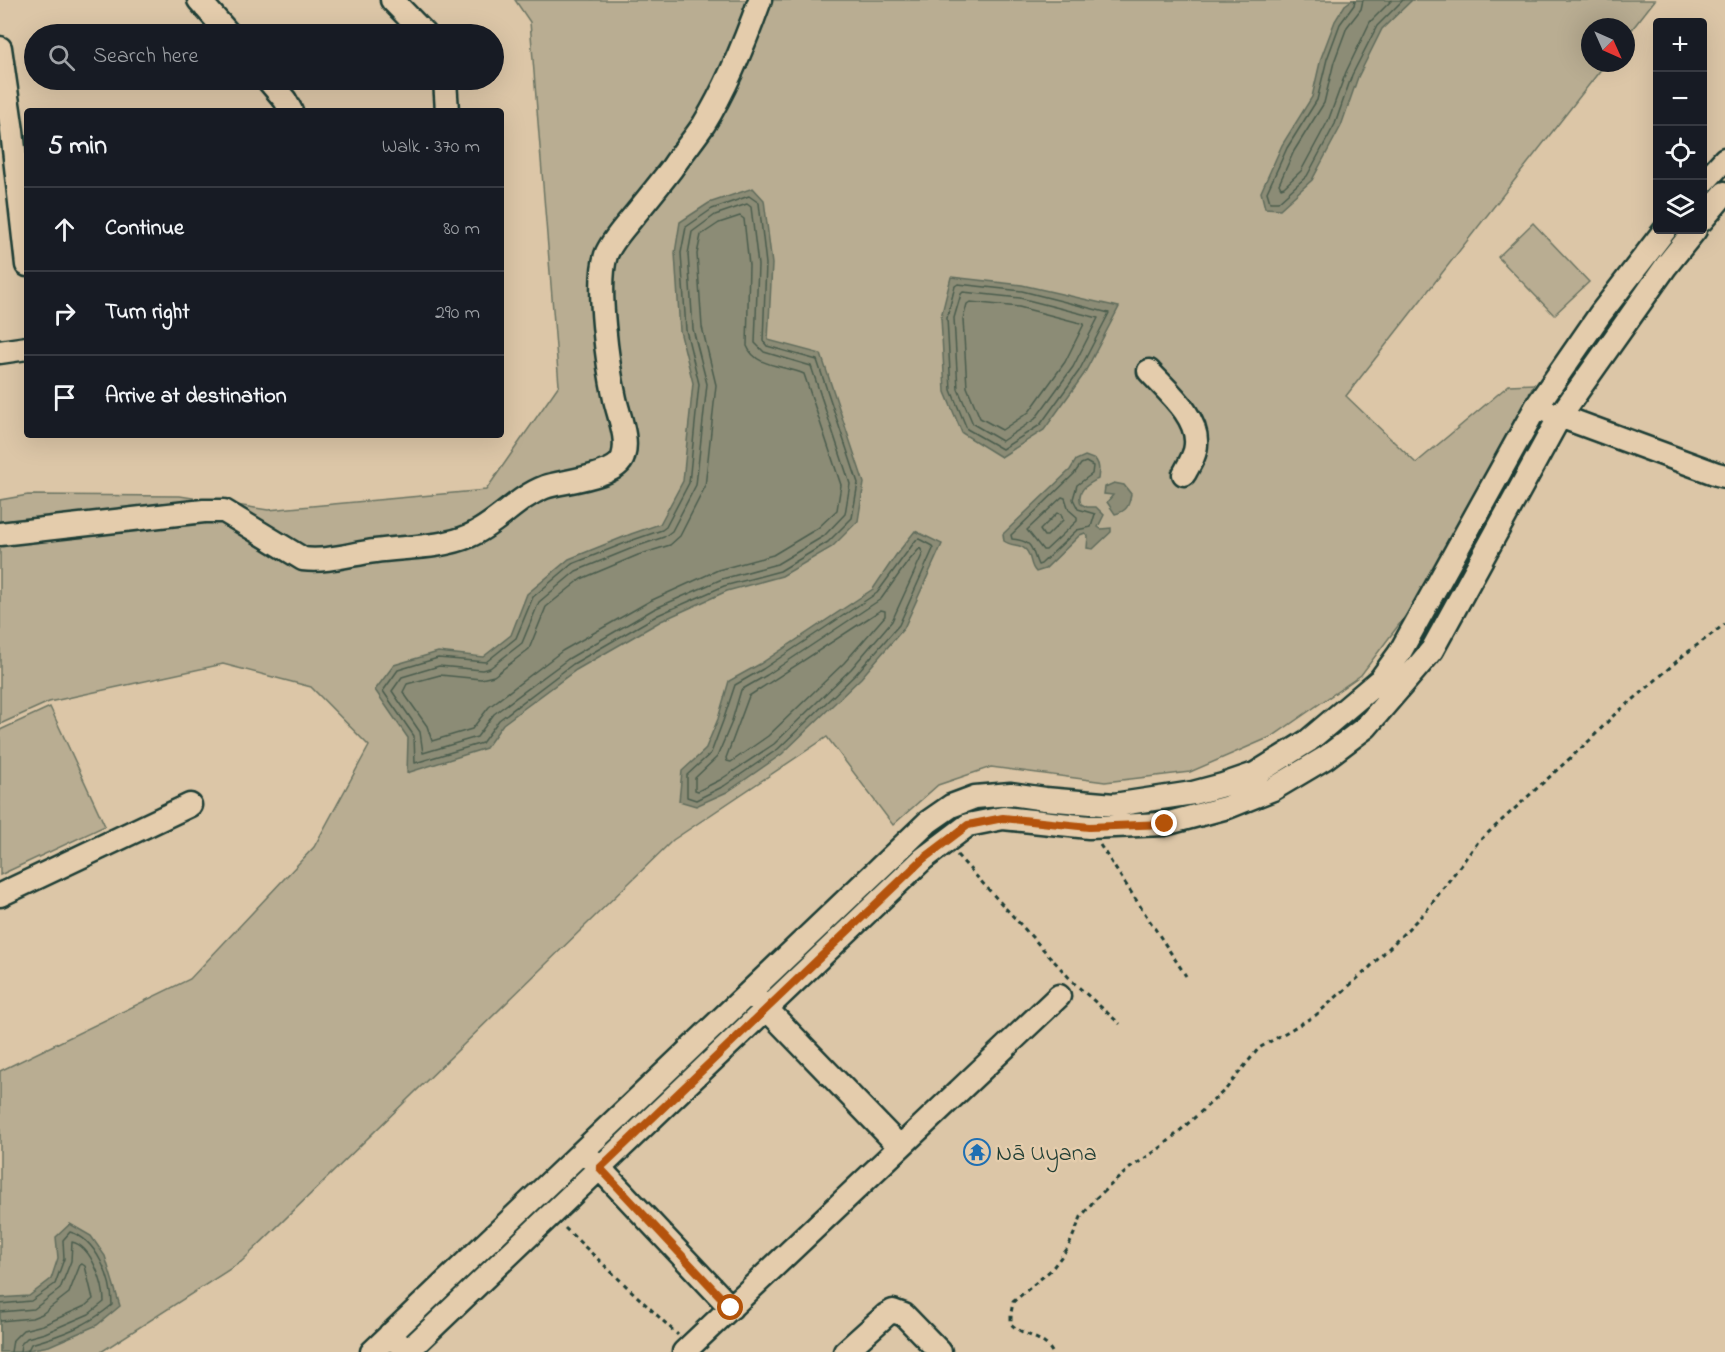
<!DOCTYPE html>
<html lang="en">
<head>
<meta charset="utf-8">
<style>
	:root { --surface:#171b24; --page:#20242c; --text:#f1f3f6; --muted:#9ea1a6; --line:#363941 }
	body { margin:0; font-family:"Indie Flower",sans-serif; background:var(--page); color:var(--text) }
	.controls { position:absolute; right:18px; top:18px; display:grid; overflow:hidden; border-radius:6px; box-shadow:0 6px 24px #0002 }
	.controls button { width:54px; height:54px; display:grid; place-items:center; padding:0; border:0; border-bottom:2px solid var(--line); background:var(--surface); color:var(--text); font:30px sans-serif }
	.compass { position:absolute; left:1581px; top:18px; width:54px; height:54px; border-radius:50%; background:var(--surface); box-shadow:0 6px 24px #0002; rotate:135deg }
	.stop { position:absolute; width:18px; height:18px; margin:-14px; border:4px solid #b45309; border-radius:50%; background:#fff }
	.stop.end { background:#b45309; border-color:#fff; box-shadow:0 2px 6px #0008 }
	.list { margin:0; padding:0; list-style:none }
	h2 { display:flex; justify-content:space-between; align-items:center; height:78px; margin:0; padding:0 24px; font-size:26px }
	h2 small { font-size:20px; font-weight:400; color:var(--muted) }
	.list li { display:grid; grid-template-columns:39px 1fr auto; gap:18px; align-items:center; box-sizing:border-box; height:84px; padding:0 24px; border-top:2px solid var(--line) }
	.list b { display:block; font-size:22px; white-space:nowrap }
	.list em { font-size:20px; font-style:normal; color:var(--muted) }
	.icon { flex:none; width:33px; height:33px; fill:none; stroke:currentColor; stroke-width:2; stroke-linecap:round; stroke-linejoin:round }
	.map { position:relative; flex:none; width:1725px; height:1352px; overflow:hidden }
	.search { position:absolute; background:var(--surface); box-shadow:0 6px 24px #0002; left:24px; top:24px; width:480px; height:66px; display:flex; align-items:center; gap:15px; box-sizing:border-box; padding:0 21px; border-radius:33px; color:var(--muted); font-size:22px }
	.panel { position:absolute; background:var(--surface); box-shadow:0 6px 24px #0002; left:24px; top:108px; width:480px; height:330px; border-radius:6px }
	.map>svg:first-child { display:block }
	.green { fill:#b9ad92; stroke:#6c7563; stroke-width:1.5 }
	.water { fill:#8c8c76; stroke:#606c5c; stroke-width:1.5 }
	.lines { fill:none; stroke-linecap:round; stroke-linejoin:round }
	.shore { stroke:#4b5d4e; stroke-width:1.5 }
	.minor-casing { stroke:#1f3d34; stroke-width:27 }
	.path { stroke:#1f3d34; stroke-width:3; stroke-dasharray:4.5 4.5; stroke-linecap:butt }
	.minor { stroke:#e4ccac; stroke-width:22 }
	.route { stroke:#b45309; stroke-width:8 }
	.labels { text-anchor:middle; stroke-width:5; stroke-linejoin:round; paint-order:stroke }
	.poi-label { font-size:24px; fill:#1f3d34; stroke:#e4ccac; text-anchor:start }
</style>
</head>
<body>
<div class="map">
<svg width="1725" height="1352" viewBox="0 0 1725 1352">
	<rect width="100%" height="100%" fill="#dcc6a7"/>
	<filter id="ink" filterUnits="userSpaceOnUse"><feTurbulence type="fractalNoise" baseFrequency=".0167" numOctaves="2"/><feDisplacementMap in="SourceGraphic" scale="12" xChannelSelector="R" yChannelSelector="G"/><feConvolveMatrix kernelMatrix="1 2 1 2 8 2 1 2 1" color-interpolation-filters="sRGB"/></filter>
	<g filter="url(#ink)">
		<!-- green -->
		<path class="green" d="M 515,0 L 1655,0 L 1626,37 L 1626,27 L 1590,27 L 1590,63 L 1606,63 L 1346,396 L 1416,463 L 1509,385 L 1534,384 L 1413,606 L 1361,675 L 1273,736 L 1190,772 L 1105,782 L 991,767 L 938,785 L 893,825 L 827,737 L 673,840 L 241,1262 L 101,1352 L 0,1352 L 0,1071 L 190,979 L 314,847 L 369,746 L 311,687 L 223,664 L 49,702 L 0,724 L 0,500 L 28,495 L 180,496 L 268,510 L 486,490 L 559,385 L 530,22 Z
			M 1533,223 L 1589,282 L 1554,315 L 1498,257 Z
			M 50,707 L 105,826 L 0,875 L 0,730 Z"/>
		<!-- water -->
		<path class="water" d="M 1352,0 L 1412,0 L 1382,29 L 1358,77 L 1341,126 L 1312,180 L 1280,209 L 1265,208 L 1261,192 L 1282,145 L 1312,97 L 1321,58 L 1335,21 L 1345,5 Z
			M 753,188 L 764,200 L 772,264 L 768,340 L 821,354 L 864,483 L 858,521 L 832,547 L 782,576 L 727,591 L 661,621 L 576,670 L 503,724 L 486,748 L 407,773 L 408,738 L 375,690 L 394,665 L 438,652 L 483,657 L 511,635 L 527,594 L 569,559 L 631,534 L 660,524 L 683,481 L 693,383 L 680,331 L 675,253 L 680,222 L 709,203 Z
			M 951,277 L 1022,285 L 1119,307 L 1084,374 L 1044,430 L 1001,457 L 962,433 L 945,392 L 941,317 Z
			M 1085,456 L 1096,460 C 1100,466 1099,471 1098,479 C 1087,485 1076,490 1081,504 L 1087,507 L 1096,507 L 1104,515 L 1098,527 L 1101,529 L 1111,528 L 1111,532 L 1093,549 L 1087,548 L 1088,536 L 1085,533 L 1080,535 L 1045,569 L 1036,572 C 1029,565 1032,557 1026,550 C 1020,543 1012,547 1004,541 L 1003,534 L 1070,470 L 1076,460 Z
			M 1114,483 L 1124,485 L 1131,494 C 1129,506 1127,511 1115,514 L 1107,502 L 1113,495 L 1104,494 L 1105,487 Z
			M 915,531 L 942,544 L 904,628 L 861,678 L 782,754 L 727,792 L 696,806 L 679,801 L 682,771 L 705,750 L 718,719 L 729,681 L 760,664 L 873,589 L 896,555 Z
			M 70,1224 L 91,1236 L 105,1256 L 120,1306 L 97,1325 L 49,1346 L 18,1352 L 0,1352 L 0,1298 L 29,1296 L 51,1279 L 58,1258 L 56,1237 Z"/>
		<g class="lines">
			<!-- shore -->
			<path class="shore" d="M 1355,0 L 1354,5 L 1340,24 L 1327,59 L 1317,100 L 1287,148 L 1267,192 L 1270,202 L 1278,202 L 1307,176 L 1335,124 L 1352,75 L 1377,26 L 1403,0
				M 1363,0 L 1361,9 L 1347,27 L 1334,62 L 1324,103 L 1294,151 L 1279,184 L 1281,188 L 1284,187 L 1301,171 L 1328,121 L 1346,72 L 1370,22 L 1392,0
				M 749,196 L 759,203 L 766,264 L 763,341 L 767,346 L 817,360 L 858,483 L 852,518 L 828,542 L 780,571 L 724,586 L 658,615 L 573,664 L 499,720 L 482,743 L 415,763 L 414,736 L 383,691 L 398,670 L 438,658 L 486,662 L 516,638 L 533,597 L 572,564 L 633,540 L 662,530 L 666,527 L 689,483 L 699,384 L 686,330 L 681,253 L 686,227 L 712,209 Z
				M 747,204 L 751,207 L 758,265 L 755,343 L 764,352 L 811,366 L 850,484 L 845,514 L 824,536 L 777,564 L 722,579 L 654,609 L 568,659 L 494,714 L 477,737 L 423,753 L 420,732 L 392,691 L 402,677 L 439,666 L 482,670 L 490,668 L 522,643 L 539,602 L 576,571 L 635,547 L 664,537 L 672,531 L 696,485 L 707,384 L 693,329 L 688,254 L 692,232 L 715,215 Z
				M 740,216 L 744,219 L 749,265 L 747,346 C 756,368 785,365 804,374 L 841,485 L 837,510 L 818,528 L 773,555 L 718,570 L 650,601 L 562,651 L 489,707 L 472,729 L 432,741 L 427,726 L 403,692 L 407,684 L 440,675 L 481,679 L 494,676 L 529,649 L 546,607 L 581,579 L 638,555 L 670,545 L 680,536 L 705,487 L 716,385 L 702,327 L 697,254 L 701,235 L 719,223 Z
				M 958,284 L 1022,291 L 1109,313 L 1079,371 L 1040,425 L 1002,449 L 967,429 L 951,390 L 947,318 L 955,286 Z
				M 963,292 L 1020,298 L 1098,318 L 1073,367 L 1035,419 L 1002,441 L 973,424 L 958,389 L 954,318 L 961,294 Z
				M 970,302 L 1019,307 L 1084,324 L 1065,362 L 1029,412 L 1002,430 L 980,418 L 967,387 L 963,319 L 967,304 Z
				M 1086,462 L 1093,466 L 1092,474 L 1077,485 L 1073,499 L 1078,509 L 1095,514 L 1091,527 L 1077,530 L 1041,564 L 1038,565 C 1031,549 1034,541 1012,539 L 1011,535 L 1074,474 L 1081,464 Z
				M 1062,497 L 1065,498 L 1069,510 L 1077,517 L 1077,521 L 1046,550 L 1043,550 L 1027,530 Z
				M 1057,513 L 1061,514 L 1063,520 L 1047,536 L 1044,536 L 1040,530 Z
				M 919,539 L 932,546 L 933,549 L 899,625 L 856,674 L 778,749 L 724,786 L 696,800 L 687,797 L 687,775 L 711,753 L 723,721 L 735,685 L 763,669 L 877,593 L 916,540 Z
				M 920,548 L 923,553 L 892,621 L 851,669 L 774,744 L 720,780 L 698,791 L 695,790 L 695,778 L 717,757 L 731,724 L 741,690 L 767,675 L 881,599 L 907,563 Z
				M 881,610 L 885,611 L 885,616 L 844,663 L 768,736 L 731,762 L 727,761 L 726,758 L 749,696 Z
				M 0,1304 L 31,1301 L 55,1284 L 64,1259 L 63,1240 L 70,1232 C 97,1239 112,1280 112,1305 C 87,1326 62,1335 31,1344 L 27,1352
				M 0,1312 L 34,1309 L 60,1289 L 71,1261 L 72,1242 C 92,1246 104,1285 104,1302 L 89,1314 L 45,1333 L 27,1338 L 21,1344 L 20,1352
				M 0,1321 L 32,1318 L 42,1314 L 69,1293 L 80,1265 L 82,1264 L 85,1266 L 93,1299 L 85,1306 L 43,1325 L 23,1330 L 13,1340 L 11,1352"/>
			<defs>
				<path id="minor" d="M 199,0 L 229,34
					M 392,0 L 425,34
					M 0,48 L 12,131 L 27,265
					M 268,80 L 285,100 L 291,111
					M 445,80 L 447,111
					M 1702,184 L 1725,159
					M 1702,220 L 1725,193
					M 0,352 L 27,348
					M 1149,371 C 1166,390 1198,416 1196,444 C 1196,454 1189,465 1184,474
					M 1546,411 L 1717,474 L 1725,476
					M 0,534 L 204,511 L 224,511 L 303,559 C 327,562 351,554 375,551 C 403,547 442,548 469,536 C 497,524 516,498 545,487 C 563,481 617,477 623,457 C 629,439 619,417 615,399 C 608,367 596,285 606,255 C 611,242 623,229 632,218 C 646,201 659,185 672,168 C 682,153 694,139 704,124 C 728,85 745,42 760,0
					M 0,895 L 190,805
					M 757,999 L 900,1147
					M 590,1158 L 731,1308
					M 390,1334 L 407,1352 L 923,859 L 968,825 L 1003,818 L 1089,827 L 1165,824 L 1228,807 L 1273,789 L 1325,758 L 1366,727 L 1432,650 L 1560,416 L 1666,266 L 1695,230
					M 372,1352 L 928,822 L 951,806 L 975,797 L 1011,794 L 1045,799 L 1114,805 L 1193,793 L 1223,785 L 1255,774 L 1308,741 L 1380,680 L 1399,654 L 1536,407 L 1601,313 L 1665,230
					M 684,1352 L 1059,996
					M 845,1352 L 886,1315 L 893,1311 L 904,1315 L 940,1352"/>
			</defs>
			<!-- minor casing -->
			<use href="#minor" class="minor-casing"/>
			<!-- path -->
			<path class="path" d="M 1100,845 L 1186,976
				M 957,855 L 1074,983 L 1120,1024
				M 565,1228 L 678,1335
				M 1052,1352 C 1043,1336 1024,1337 1011,1324 L 1011,1313 L 1013,1302 L 1051,1270 L 1068,1248 L 1081,1217 L 1096,1198 L 1130,1168 L 1163,1146 L 1226,1089 L 1259,1048 L 1316,1015 L 1368,969 L 1426,911 L 1478,842 L 1590,740 L 1614,715 L 1640,694 L 1684,655 L 1725,624"/>
			<!-- minor -->
			<use href="#minor" class="minor"/>
		</g>
	</g>
	<g class="lines" filter="url(#ink)">
		<!-- route -->
		<path class="route" d="M 731,1308 L 600,1168 L 923,859 L 968,825 L 1003,818 L 1089,827 L 1165,824"/>
	</g>
	<!-- icons -->
	<defs>
		<symbol id="temple-ring" viewBox="-11 -11 22 22"><circle r="9.5" fill="#e4ccac" stroke="#1f6fb2" stroke-width="1.5"/><path d="M0-6L5-2H3V0L6.5 2.5H4V6H1.5V3h-3V6H-4V2.5H-6.5L-3 0V-2H-5Z" fill="#1f6fb2"/></symbol>
	</defs>
	<g fill-rule="evenodd">
		<use href="#temple-ring" x="962" y="1137" width="30" height="30"/>
	</g>
	<g class="labels">
		<!-- poi labels -->
		<g class="poi-label">
			<text x="996" y="1160">Nā Uyana</text>
		</g>
	</g>
</svg>
<div class="controls">
<button>+</button>
<button>−</button>
<button><svg class="icon" aria-label="locate" viewBox="0 0 24 24"><circle cx="12" cy="12" r="6"/><path d="M12 2v4M12 18v4M2 12h4M18 12h4"/></svg></button>
<button><svg class="icon" aria-label="layers" viewBox="0 0 24 24"><path d="M12 4l9 5-9 5-9-5zM3 14l9 5 9-5"/></svg></button>
</div>
<svg class="compass" viewBox="-18 -18 36 36"><path d="M0-13l5 13h-10z" fill="#e53935"/><path d="M0 13l5-13h-10z" fill="#9ea1a6"/></svg>
<div class="stop" style="left:731px;top:1308px"></div>
<div class="stop end" style="left:1165px;top:824px"></div>
<div class="search"><svg class="icon" aria-label="search" viewBox="0 0 24 24"><circle cx="10" cy="10" r="6"/><path d="M15 15l6 6"/></svg>Search here</div>
<section class="panel">
<h2>5 min<small>Walk · 370 m</small></h2>
<ul class="list">
<li><svg class="icon" aria-label="ahead" viewBox="0 0 24 24"><path d="M12 20V5M6 11l6-6 6 6"/></svg><div><b>Continue</b></div><em>80 m</em></li>
<li><svg class="icon" aria-label="right" viewBox="0 0 24 24"><path d="M7 20v-9h11M14 6l5 5-5 5"/></svg><div><b>Turn right</b></div><em>290 m</em></li>
<li><svg class="icon" aria-label="arrive" viewBox="0 0 24 24"><path d="M6 21V4h12l-3 4 3 4H6"/></svg><div><b>Arrive at destination</b></div></li>
</ul>
</section>
</div>
</body>
</html>
